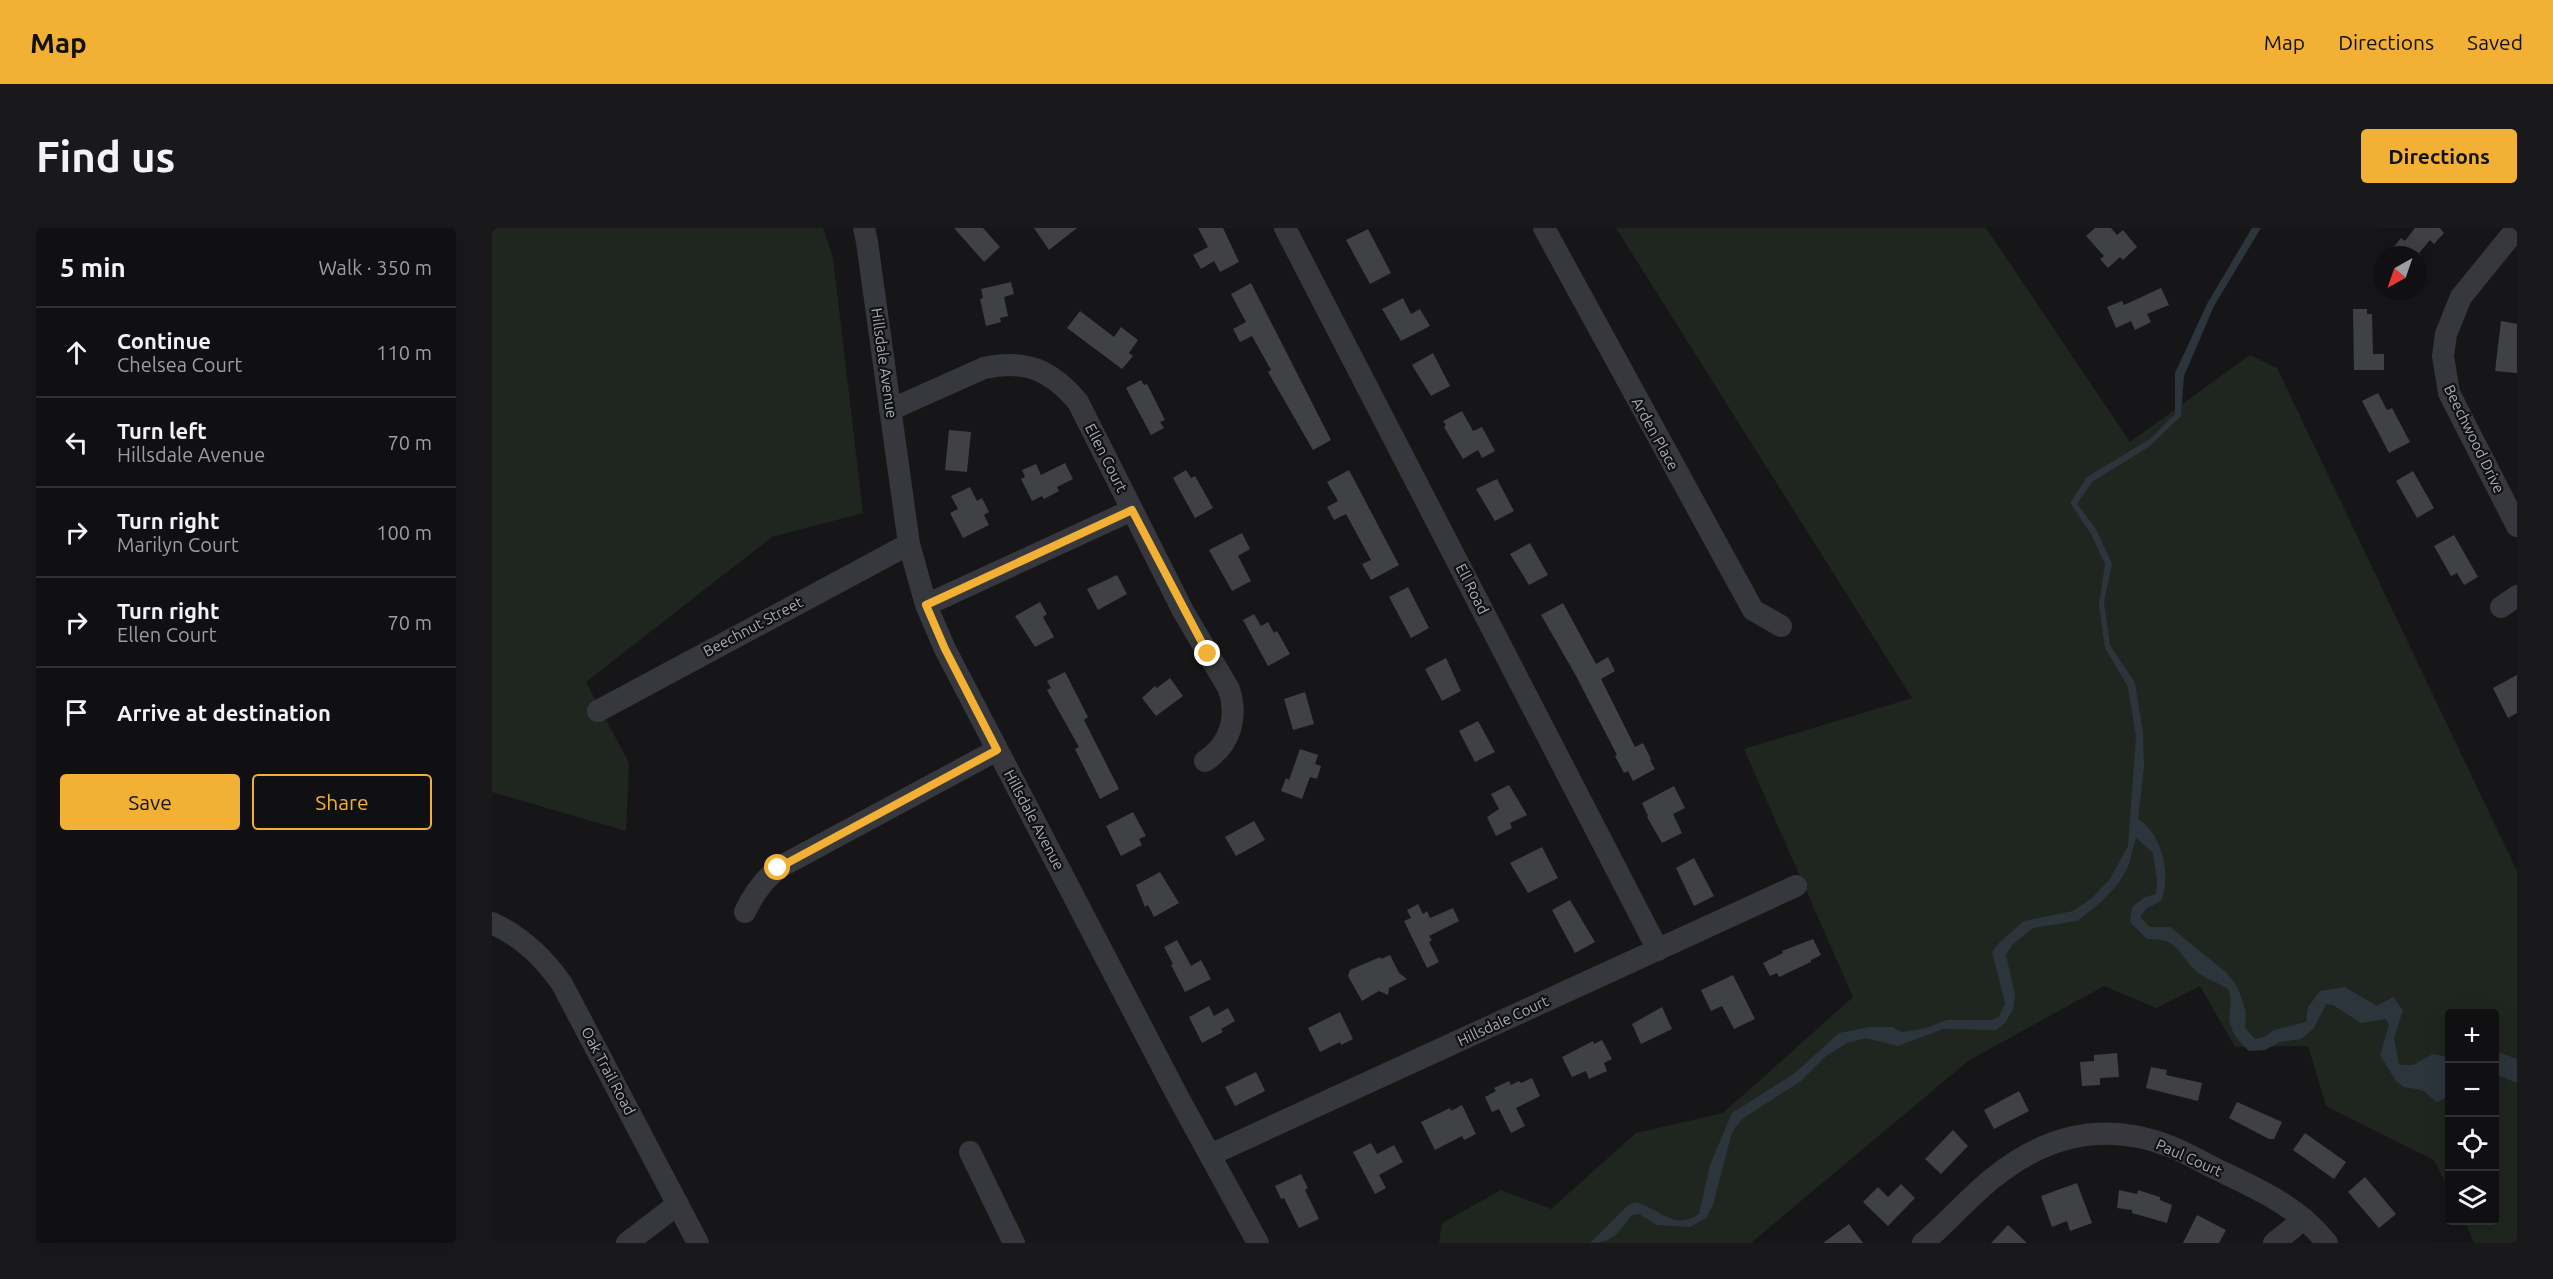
<!DOCTYPE html>
<html lang="en">
<head>
<meta charset="utf-8">
<style>
	:root { --surface:#101012; --page:#19191b; --text:#f1f3f6; --muted:#9c9d9f; --line:#303032; --accent:#f2b134 }
	body { margin:0; font-family:Ubuntu,sans-serif; background:var(--page); color:var(--text) }
	.controls { position:absolute; right:18px; bottom:18px; display:grid; overflow:hidden; border-radius:6px; box-shadow:0 6px 24px #0002 }
	.controls button { width:54px; height:54px; display:grid; place-items:center; padding:0; border:0; border-bottom:2px solid var(--line); background:var(--surface); color:var(--text); font:30px sans-serif }
	.compass { position:absolute; left:1881px; top:18px; width:54px; height:54px; border-radius:50%; background:var(--surface); box-shadow:0 6px 24px #0002; rotate:220deg }
	.stop { position:absolute; width:18px; height:18px; margin:-14px; border:4px solid #f2b134; border-radius:50%; background:#fff }
	.stop.end { background:#f2b134; border-color:#fff; box-shadow:0 2px 6px #0008 }
	.list { margin:0; padding:0; list-style:none }
	h2 { display:flex; justify-content:space-between; align-items:center; height:78px; margin:0; padding:0 24px; font-size:26px }
	h2 small { font-size:20px; font-weight:400; color:var(--muted) }
	.list li { display:grid; grid-template-columns:39px 1fr auto; gap:18px; align-items:center; box-sizing:border-box; height:90px; padding:0 24px; border-top:2px solid var(--line) }
	.list b { display:block; font-size:22px; white-space:nowrap }
	.list p { margin:0; font-size:20px; white-space:nowrap; color:var(--muted) }
	.list em { font-size:20px; font-style:normal; color:var(--muted) }
	.actions { display:flex; gap:12px; padding:18px 24px }
	.actions a { flex:1; padding:14px 0; border:2px solid var(--accent); border-radius:6px; text-align:center; font-size:21px; color:var(--accent) }
	.actions .main { background:var(--accent); color:#111 }
	.icon { flex:none; width:33px; height:33px; fill:none; stroke:currentColor; stroke-width:2; stroke-linecap:round; stroke-linejoin:round }
	.map { position:relative; flex:none; width:2025px; height:1015px; overflow:hidden; border-radius:6px }
	header { display:flex; align-items:center; gap:36px; box-sizing:border-box; height:84px; padding:0 30px; background:var(--accent); color:#111 }
	header strong { font-size:28px }
	nav { display:flex; gap:33px; margin-inline-start:auto; font-size:21px }
	.intro { display:flex; align-items:center; justify-content:space-between; box-sizing:border-box; height:144px; padding:0 36px }
	h1 { margin:0; font-size:42px }
	.button { padding:15px 27px; border-radius:6px; background:var(--accent); color:#111; font-size:21px; font-weight:700 }
	main { display:flex; gap:36px; padding:0 36px }
	aside { flex:1; background:var(--surface); border-radius:6px; box-shadow:0 6px 24px #0002 }
	.map>svg:first-child { display:block }
	.green { fill:#1e261f }
	.water { fill:#2c353c }
	.building { fill:#404145 }
	.lines { fill:none; stroke-linecap:round; stroke-linejoin:round }
	.minor { stroke:#37383d; stroke-width:22 }
	.route { stroke:#f2b134; stroke-width:8 }
	.labels { text-anchor:middle; stroke-width:4.5; stroke-linejoin:round; paint-order:stroke }
	.street-label { font-size:15px; fill:#a8adb8; stroke:#111113 }
</style>
</head>
<body>
<header>
<strong>Map</strong>
<nav><a>Map</a><a>Directions</a><a>Saved</a></nav>
</header>
<div class="intro"><h1>Find us</h1><a class="button">Directions</a></div>
<main>
<aside>
<h2>5 min<small>Walk · 350 m</small></h2>
<ul class="list">
<li><svg class="icon" aria-label="ahead" viewBox="0 0 24 24"><path d="M12 20V5M6 11l6-6 6 6"/></svg><div><b>Continue</b><p>Chelsea Court</p></div><em>110 m</em></li>
<li><svg class="icon" aria-label="left" viewBox="0 0 24 24"><path d="M17 20v-9H6M10 6l-5 5 5 5"/></svg><div><b>Turn left</b><p>Hillsdale Avenue</p></div><em>70 m</em></li>
<li><svg class="icon" aria-label="right" viewBox="0 0 24 24"><path d="M7 20v-9h11M14 6l5 5-5 5"/></svg><div><b>Turn right</b><p>Marilyn Court</p></div><em>100 m</em></li>
<li><svg class="icon" aria-label="right" viewBox="0 0 24 24"><path d="M7 20v-9h11M14 6l5 5-5 5"/></svg><div><b>Turn right</b><p>Ellen Court</p></div><em>70 m</em></li>
<li><svg class="icon" aria-label="arrive" viewBox="0 0 24 24"><path d="M6 21V4h12l-3 4 3 4H6"/></svg><div><b>Arrive at destination</b></div></li>
</ul>
<div class="actions"><a class="main">Save</a><a>Share</a></div>
</aside>
<div class="map">
<svg width="2025" height="1015" viewBox="0 0 2025 1015">
	<rect width="100%" height="100%" fill="#161618"/>
	<!-- green -->
	<path class="green" d="M 0,0 L 331,0 L 341,30 L 371,285 L 280,309 L 94,454 L 137,535 L 134,603 L 0,564 Z
		M 1124,0 L 1494,0 L 1638,214 L 1758,127 L 1785,140 L 2025,643 L 2025,1015 L 1982,1015 L 1973,993 L 2002,992 L 2002,786 L 1958,786 L 1957,962 L 1942,932 L 1834,878 L 1816,818 L 1743,819 L 1708,758 L 1664,780 L 1612,758 L 1476,833 L 1259,1015 L 947,1015 L 950,995 L 1009,962 L 1059,981 L 1144,905 L 1231,885 L 1361,769 L 1252,521 L 1420,470 Z"/>
	<!-- water -->
	<path class="water" d="M 1760,0 L 1769,0 L 1722,78 L 1692,148 L 1689,188 L 1658,218 L 1600,254 L 1585,276 L 1604,301 L 1620,336 L 1612,374 L 1618,417 L 1643,455 L 1651,505 L 1652,539 L 1646,591 C 1670,605 1680,648 1669,673 L 1655,680 L 1648,689 L 1658,699 L 1678,699 L 1735,745 L 1746,760 L 1754,784 L 1753,800 L 1763,811 L 1772,809 L 1782,802 L 1814,794 L 1816,779 L 1828,763 L 1853,759 L 1885,778 L 1901,769 L 1911,782 L 1902,810 L 1907,837 L 1921,837 L 1941,826 L 1957,829 L 1957,868 L 1945,874 L 1930,862 L 1912,859 L 1904,853 L 1888,827 L 1897,797 L 1894,791 L 1869,795 L 1841,777 L 1834,776 L 1822,800 L 1809,811 L 1788,814 L 1773,822 L 1757,823 C 1748,815 1740,806 1738,795 C 1735,783 1742,777 1736,761 C 1728,756 1719,753 1711,748 C 1685,732 1693,710 1655,711 L 1638,694 L 1640,679 L 1653,669 L 1664,666 L 1665,654 L 1661,625 L 1644,610 L 1636,639 L 1626,656 L 1609,674 L 1585,693 L 1541,700 L 1520,717 L 1514,727 L 1523,766 L 1521,782 L 1513,795 L 1504,802 L 1451,801 L 1406,818 L 1374,810 L 1355,815 L 1334,828 L 1309,853 L 1250,891 L 1240,904 L 1221,977 L 1214,990 L 1198,999 L 1165,997 L 1147,986 L 1140,987 C 1126,1004 1122,1015 1098,1015 L 1134,979 L 1142,974 C 1168,979 1180,1004 1207,986 L 1218,937 L 1240,885 L 1303,845 L 1347,805 L 1378,799 L 1400,799 L 1410,804 L 1431,801 L 1455,792 L 1499,792 L 1507,789 L 1513,775 L 1500,724 L 1507,715 L 1532,693 L 1581,683 L 1600,670 L 1618,651 L 1636,618 L 1644,508 L 1636,459 L 1613,420 L 1607,376 L 1613,336 L 1599,306 L 1578,275 L 1595,249 L 1658,211 L 1683,186 L 1683,145 L 1715,76 Z
		M 2009,825 L 2025,831 L 2025,855 L 2008,848 L 2003,849 L 2003,826 Z"/>
	<!-- building -->
	<path class="building" d="M 462,0 L 491,0 L 508,19 L 492,34 Z
		M 542,0 L 585,0 L 557,22 Z
		M 706,0 L 731,0 L 747,34 L 728,44 L 722,33 L 709,41 L 701,27 L 716,19 Z
		M 1603,0 L 1619,0 L 1625,7 L 1631,2 L 1645,19 L 1631,32 L 1628,29 L 1616,40 L 1608,31 L 1612,28 L 1594,8 Z
		M 1923,0 L 1948,0 L 1952,5 L 1942,16 L 1938,12 L 1927,25 L 1929,27 L 1895,27 L 1909,10 L 1913,13 Z
		M 876,1 L 899,45 L 878,56 L 854,12 Z
		M 519,54 L 522,66 L 512,69 L 516,88 L 508,90 L 509,94 L 494,98 L 488,71 L 491,70 L 489,61 Z
		M 759,55 L 839,212 L 821,222 L 776,144 L 779,142 L 760,108 L 748,114 L 741,101 L 754,94 L 739,66 Z
		M 1669,60 L 1677,77 L 1655,86 L 1659,94 L 1643,102 L 1639,93 L 1624,100 L 1615,79 L 1630,73 L 1632,77 Z
		M 911,70 L 919,86 L 928,81 L 938,98 L 909,113 L 890,81 Z
		M 1861,81 L 1875,81 L 1875,86 L 1880,86 L 1881,126 L 1892,126 L 1892,142 L 1862,142 Z
		M 588,83 L 622,109 L 629,99 L 646,112 L 637,125 L 641,128 L 630,141 L 575,100 Z
		M 2009,93 L 2025,96 L 2025,145 L 2003,143 Z
		M 941,125 L 958,158 L 939,168 L 920,137 Z
		M 649,152 L 652,157 L 655,156 L 673,192 L 668,194 L 672,200 L 659,207 L 634,160 Z
		M 1886,165 L 1895,182 L 1900,180 L 1918,214 L 1897,225 L 1870,173 Z
		M 970,183 L 981,203 L 990,199 L 1003,223 L 990,230 L 986,222 L 971,231 L 952,199 L 954,197 L 951,193 Z
		M 457,202 L 479,204 L 475,244 L 453,242 Z
		M 573,235 L 581,251 L 565,259 L 567,263 L 552,271 L 550,268 L 540,273 L 529,251 L 533,249 L 530,242 L 544,236 L 549,247 Z
		M 694,242 L 699,250 L 703,248 L 721,280 L 703,290 L 681,250 Z
		M 857,242 L 907,337 L 879,352 L 870,336 L 879,332 L 854,286 L 842,292 L 835,279 L 846,273 L 835,254 Z
		M 1921,243 L 1942,280 L 1925,290 L 1904,253 Z
		M 1005,251 L 1022,283 L 1003,293 L 984,261 Z
		M 478,259 L 485,273 L 490,270 L 497,284 L 492,287 L 497,297 L 471,310 L 458,285 L 466,281 L 459,268 Z
		M 750,305 L 758,321 L 746,328 L 759,353 L 740,363 L 717,322 Z
		M 1962,307 L 1986,349 L 1972,357 L 1965,345 L 1959,348 L 1942,318 Z
		M 1038,315 L 1056,347 L 1037,357 L 1018,326 Z
		M 625,347 L 635,366 L 606,382 L 595,361 Z
		M 916,359 L 937,400 L 919,410 L 897,369 Z
		M 548,374 L 555,386 L 551,389 L 562,409 L 543,419 L 523,388 Z
		M 1071,375 L 1104,436 L 1116,429 L 1123,443 L 1109,451 L 1143,519 L 1151,515 L 1159,531 L 1158,532 L 1163,541 L 1141,553 L 1136,543 L 1132,545 L 1123,528 L 1125,527 L 1083,446 L 1049,387 Z
		M 762,386 L 769,398 L 776,394 L 782,405 L 785,403 L 798,426 L 776,438 L 751,392 Z
		M 954,430 L 969,463 L 950,473 L 933,441 Z
		M 573,444 L 596,489 L 592,492 L 627,561 L 608,571 L 583,521 L 587,519 L 555,462 L 559,460 L 555,453 Z
		M 2025,447 L 2025,485 L 2016,490 L 2001,460 Z
		M 678,450 L 691,468 L 664,488 L 650,470 L 663,458 L 665,460 Z
		M 813,464 L 822,496 L 801,502 L 792,471 Z
		M 986,493 L 1003,524 L 983,534 L 967,503 Z
		M 808,521 L 826,527 L 823,536 L 829,538 L 825,551 L 818,549 L 810,571 L 789,563 L 794,550 L 797,552 Z
		M 1017,557 L 1035,587 L 1018,595 L 1020,600 L 1004,608 L 995,589 L 1007,581 L 999,566 Z
		M 1182,558 L 1193,580 L 1181,586 L 1190,605 L 1170,615 L 1155,589 L 1156,588 L 1150,575 Z
		M 641,584 L 654,608 L 647,611 L 650,617 L 629,628 L 614,598 Z
		M 762,593 L 773,612 L 744,628 L 733,609 Z
		M 1050,619 L 1066,650 L 1036,665 L 1018,635 Z
		M 1202,630 L 1222,668 L 1202,678 L 1184,640 Z
		M 668,644 L 687,675 L 662,689 L 656,677 L 653,679 L 644,657 Z
		M 1078,672 L 1103,714 L 1083,725 L 1060,682 Z
		M 926,676 L 931,686 L 935,683 L 938,690 L 961,680 L 967,693 L 937,708 L 940,712 L 937,714 L 947,734 L 935,740 L 912,693 L 919,690 L 915,682 Z
		M 1321,711 L 1329,727 L 1319,732 L 1319,734 L 1287,749 L 1285,745 L 1278,748 L 1271,735 L 1291,725 L 1290,723 Z
		M 685,712 L 699,738 L 709,732 L 719,751 L 693,764 L 679,737 L 681,736 L 672,719 Z
		M 898,727 L 907,745 L 915,751 L 897,760 L 896,767 L 887,763 L 870,773 L 856,748 L 858,742 L 888,729 L 889,731 Z
		M 1241,747 L 1263,791 L 1242,801 L 1230,778 L 1219,783 L 1209,762 Z
		M 717,778 L 722,788 L 736,780 L 743,793 L 729,801 L 731,804 L 710,815 L 697,789 Z
		M 1170,779 L 1180,801 L 1149,816 L 1140,796 Z
		M 848,784 L 861,811 L 849,817 L 848,814 L 828,824 L 816,800 Z
		M 1110,812 L 1120,831 L 1112,835 L 1115,843 L 1097,851 L 1094,843 L 1080,849 L 1070,829 L 1101,813 L 1102,816 Z
		M 1625,825 L 1627,849 L 1608,850 L 1608,857 L 1590,858 L 1588,834 L 1602,833 L 1602,827 Z
		M 1659,839 L 1675,842 L 1674,847 L 1710,855 L 1706,873 L 1654,860 Z
		M 764,844 L 773,863 L 743,878 L 733,859 Z
		M 1040,850 L 1048,868 L 1024,880 L 1033,898 L 1019,905 L 1007,881 L 1000,884 L 993,869 L 1004,863 L 1002,860 L 1017,853 L 1019,857 L 1027,853 L 1029,855 Z
		M 1527,863 L 1537,883 L 1502,901 L 1492,882 Z
		M 1745,874 L 1790,894 L 1782,911 L 1777,911 L 1737,890 Z
		M 970,877 L 984,906 L 972,912 L 970,908 L 943,922 L 929,894 L 958,880 L 959,883 Z
		M 1461,902 L 1476,918 L 1449,946 L 1433,931 Z
		M 1813,905 L 1854,934 L 1842,951 L 1801,922 Z
		M 879,915 L 885,926 L 902,917 L 911,934 L 887,947 L 894,960 L 883,966 L 861,924 Z
		M 809,946 L 816,960 L 813,962 L 827,991 L 807,1000 L 792,970 L 789,971 L 783,958 Z
		M 1873,949 L 1904,986 L 1887,1000 L 1856,964 Z
		M 1585,955 L 1600,995 L 1578,1003 L 1575,993 L 1560,999 L 1549,968 Z
		M 1409,956 L 1423,970 L 1396,998 L 1371,974 L 1386,959 L 1396,969 Z
		M 1627,962 L 1645,966 L 1646,962 L 1668,969 L 1668,972 L 1680,977 L 1675,995 L 1640,985 L 1640,982 L 1625,980 Z
		M 1705,987 L 1734,1002 L 1727,1015 L 1691,1015 Z
		M 1357,996 L 1371,1015 L 1331,1015 Z
		M 1516,997 L 1535,1015 L 1499,1015 Z"/>
	<g class="lines">
		<!-- minor -->
		<path class="minor" d="M 372,0 L 375,14 L 417,316 L 434,377 L 453,421 L 685,867 L 766,1015
			M 793,0 L 1166,722
			M 1052,0 L 1261,382 L 1289,398
			M 2025,0 L 1969,69 L 1954,106 L 1951,128 L 1957,165 L 2025,298
			M 398,182 L 492,140 C 534,131 559,142 586,174 L 691,383 L 737,461 C 746,489 739,516 713,533
			M 434,377 L 640,282
			M 2009,379 L 2025,368
			M 106,483 L 417,316
			M 253,684 C 261,666 271,653 286,640 L 505,522
			M 0,695 C 30,709 51,729 70,756 L 206,1015
			M 478,924 L 522,1015
			M 718,927 L 1304,658
			M 135,1015 L 186,976
			M 1431,1015 C 1455,995 1476,970 1501,950 C 1554,907 1612,893 1677,918 C 1693,924 1710,934 1726,942 C 1766,961 1807,979 1835,1015
			M 1782,1015 L 1812,991"/>
	</g>
	<g class="lines">
		<!-- route -->
		<path class="route" d="M 286,640 L 505,522 L 453,421 L 434,377 L 640,282 L 716,426"/>
	</g>
	<g class="labels">
		<!-- street labels -->
		<g class="street-label">
			<text transform="translate(392 135) rotate(82)" y="5">Hillsdale Avenue</text>
			<text transform="translate(1163 206) rotate(61)" y="5">Arden Place</text>
			<text transform="translate(1982 211) rotate(64)" y="5">Beechwood Drive</text>
			<text transform="translate(614 230) rotate(63)" y="5">Ellen Court</text>
			<text transform="translate(980 361) rotate(63)" y="5">Ell Road</text>
			<text transform="translate(261 399) rotate(-28)" y="5">Beechnut Street</text>
			<text transform="translate(542 592) rotate(62)" y="5">Hillsdale Avenue</text>
			<text transform="translate(1011 793) rotate(-25)" y="5">Hillsdale Court</text>
			<text transform="translate(116 843) rotate(62)" y="5">Oak Trail Road</text>
			<text transform="translate(1697 930) rotate(24)" y="5">Paul Court</text>
		</g>
	</g>
</svg>
<div class="controls">
<button>+</button>
<button>−</button>
<button><svg class="icon" aria-label="locate" viewBox="0 0 24 24"><circle cx="12" cy="12" r="6"/><path d="M12 2v4M12 18v4M2 12h4M18 12h4"/></svg></button>
<button><svg class="icon" aria-label="layers" viewBox="0 0 24 24"><path d="M12 4l9 5-9 5-9-5zM3 14l9 5 9-5"/></svg></button>
</div>
<svg class="compass" viewBox="-18 -18 36 36"><path d="M0-13l5 13h-10z" fill="#e53935"/><path d="M0 13l5-13h-10z" fill="#9c9d9f"/></svg>
<div class="stop" style="left:286px;top:640px"></div>
<div class="stop end" style="left:716px;top:426px"></div>
</div>
</main>
</body>
</html>
